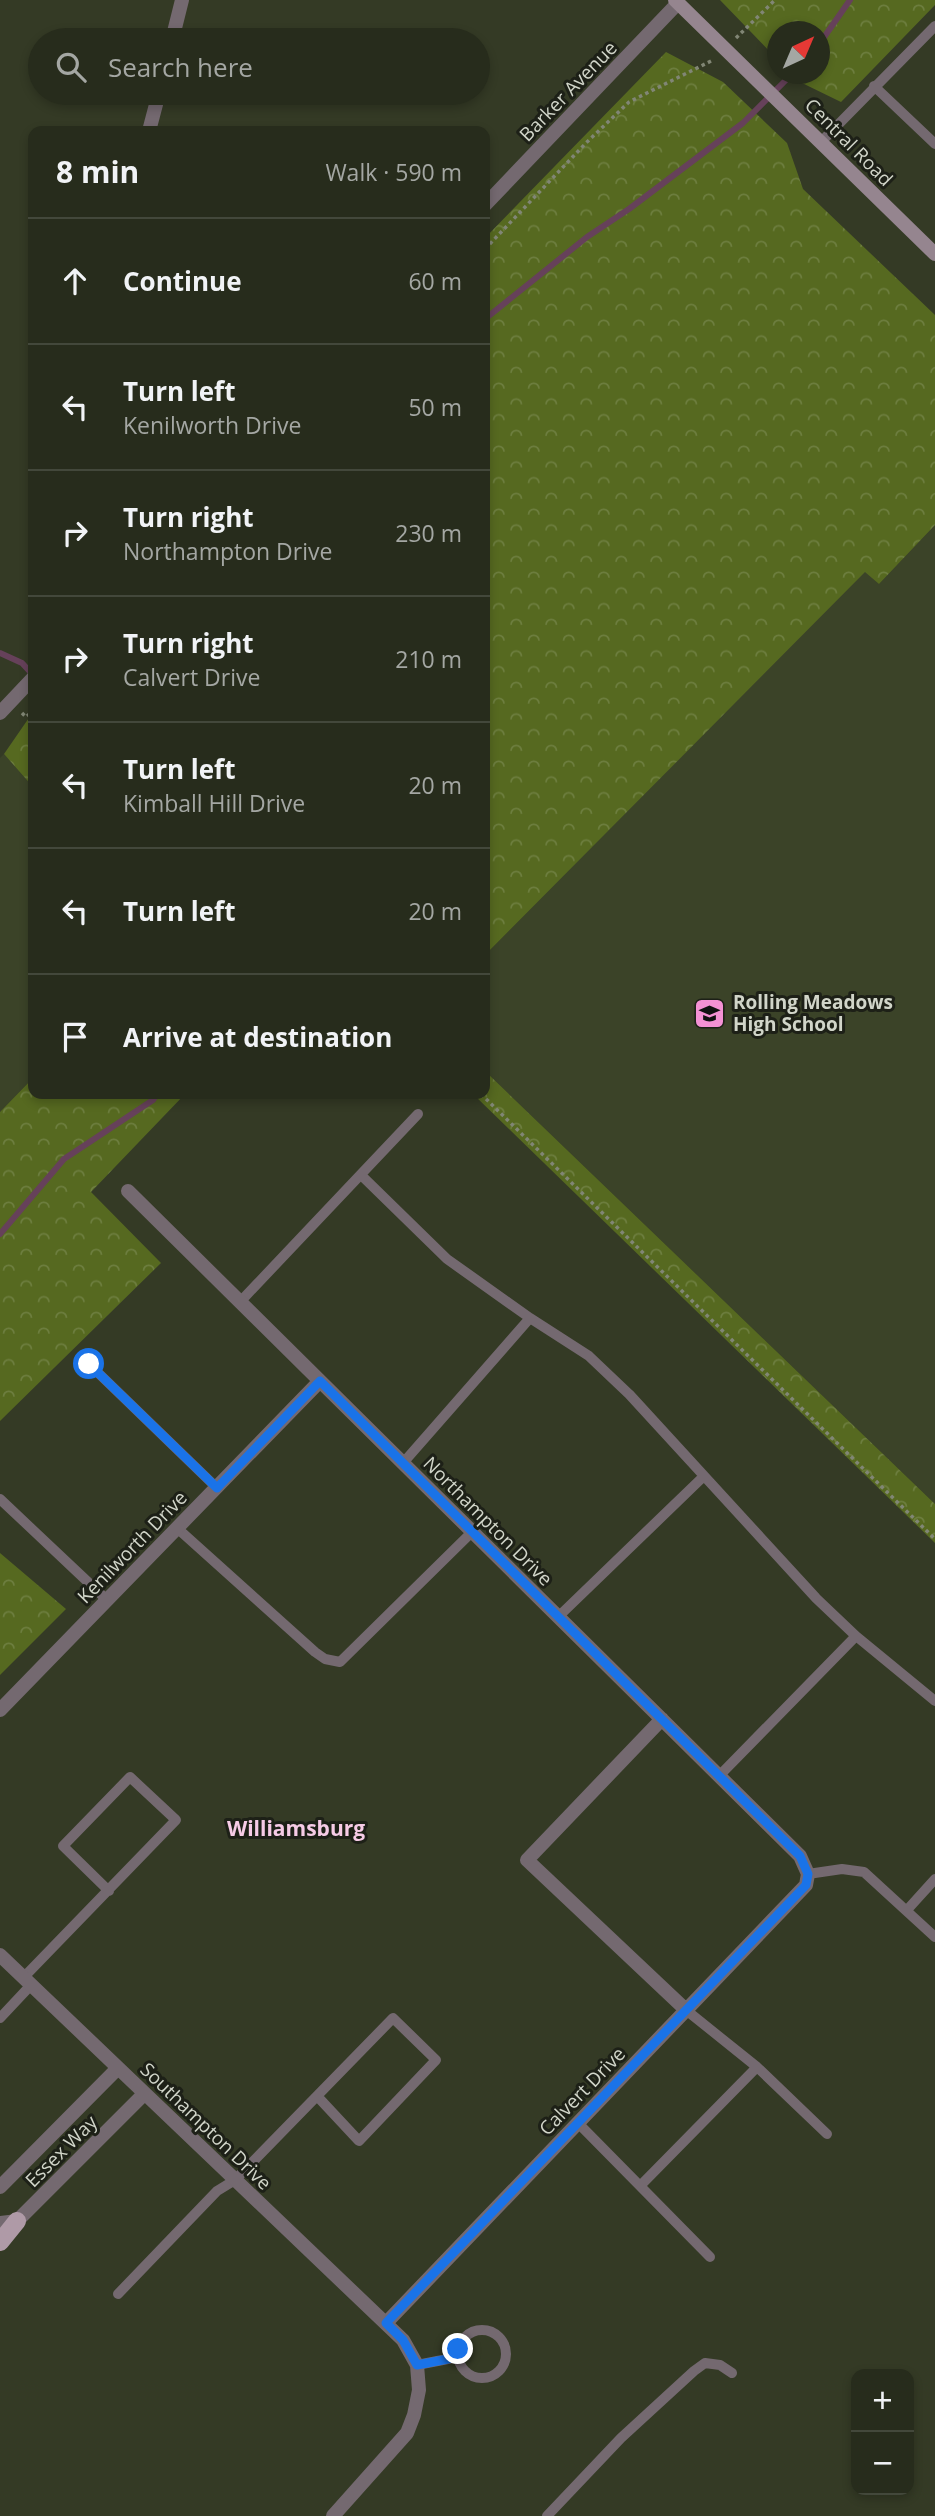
<!DOCTYPE html>
<html lang="en">
<head>
<meta charset="utf-8">
<style>
	:root { --surface:#272c1c; --page:#333829; --text:#f1f3f6; --muted:#a4a7a3; --line:#43483b }
	body { margin:0; font-family:"Open Sans",sans-serif; background:var(--page); color:var(--text) }
	.controls { position:absolute; right:21px; bottom:21px; display:grid; overflow:hidden; border-radius:14px; box-shadow:0 4px 10px #0003 }
	.controls button { width:63px; height:63px; display:grid; place-items:center; padding:0; border:0; border-bottom:2px solid var(--line); background:var(--surface); color:var(--text); font:35px sans-serif }
	.compass { position:absolute; left:767px; top:21px; width:63px; height:63px; border-radius:50%; background:var(--surface); box-shadow:0 4px 10px #0003; rotate:44deg }
	.stop { position:absolute; width:21px; height:21px; margin:-16px; border:5px solid #1a73e8; border-radius:50%; background:#fff }
	.stop.end { background:#1a73e8; border-color:#fff; box-shadow:0 2px 7px #0008 }
	.list { margin:0; padding:0; list-style:none }
	h2 { display:flex; justify-content:space-between; align-items:center; height:91px; margin:0; padding:0 28px; font-size:30px }
	h2 small { font-size:23px; font-weight:400; color:var(--muted) }
	.list li { display:grid; grid-template-columns:46px 1fr auto; gap:21px; align-items:center; box-sizing:border-box; height:126px; padding:0 28px; border-top:2px solid var(--line) }
	.list b { display:block; font-size:26px; white-space:nowrap }
	.list p { margin:0; font-size:23px; white-space:nowrap; color:var(--muted) }
	.list em { font-size:23px; font-style:normal; color:var(--muted) }
	.icon { flex:none; width:38px; height:38px; fill:none; stroke:currentColor; stroke-width:2; stroke-linecap:round; stroke-linejoin:round }
	.map { position:relative; flex:none; width:935px; height:2516px; overflow:hidden }
	.search { position:absolute; background:var(--surface); box-shadow:0 4px 10px #0003; left:28px; top:28px; width:462px; height:77px; display:flex; align-items:center; gap:18px; box-sizing:border-box; padding:0 24px; border-radius:38px; color:var(--muted); font-size:26px }
	.panel { position:absolute; background:var(--surface); box-shadow:0 4px 10px #0003; left:28px; top:126px; width:462px; height:973px; border-radius:14px }
	.map>svg:first-child { display:block }
	.built { fill:#3b4328 }
	.park { fill:url(#park-crowns) }
	.lines { fill:none; stroke-linecap:round; stroke-linejoin:round }
	.stream { stroke:#66415a; stroke-width:6 }
	.path { stroke:#818675; stroke-width:3.5; stroke-dasharray:3.5 3.5; stroke-linecap:butt }
	.lane { stroke:#746970; stroke-width:10 }
	.street { stroke:#746970; stroke-width:14 }
	.secondary { stroke:#95858f; stroke-width:14 }
	.primary { stroke:#af9aa7; stroke-width:18 }
	.route { stroke:#1a73e8; stroke-width:9 }
	.labels { text-anchor:middle; stroke-width:6; stroke-linejoin:round; paint-order:stroke }
	.street-label { font-size:19px; fill:#d1d5c9; stroke:#1d2017 }
	.poi-label { font-size:19px; font-weight:bold; fill:#d1d5c9; stroke:#1d2017; text-anchor:start }
	.neighbourhood-label { font-size:21px; font-weight:bold; fill:#f6cbe6; stroke:#1d2017 }
</style>
</head>
<body>
<div class="map">
<svg width="935" height="2516" viewBox="0 0 935 2516">
	<defs>
		<pattern id="park-crowns" width="20" height="18" patternUnits="userSpaceOnUse" patternTransform="scale(1.75)"><rect width="20" height="18" fill="#566920"/><path d="M2 6a3 3 0 1 1 6 0M12 15a3 3 0 1 1 6 0" fill="none" stroke="#6d7e3f"/></pattern>
	</defs>
	<rect width="100%" height="100%" fill="#343a25"/>
	<!-- built -->
	<path class="built" d="M 935,525 L 935,1504 L 485,1071 L 485,955 L 865,571 L 879,584 Z
		M 4,754 L 33,787 L 33,1078 L 0,1112 L 0,758 Z"/>
	<!-- park -->
	<path class="park" d="M 720,0 L 935,0 L 935,5 L 841,102 L 800,82 L 792,74 L 820,74 L 820,32 L 778,32 L 777,59 Z
		M 666,52 L 723,82 L 787,143 L 803,189 L 935,315 L 935,525 L 879,584 L 865,572 L 485,955 L 485,238 Z
		M 33,712 L 33,787 L 4,754 Z
		M 485,1071 L 935,1504 L 935,1543 L 473,1094 L 485,1094 Z
		M 33,1078 L 33,1094 L 185,1094 L 91,1192 L 161,1263 L 0,1421 L 0,1112 Z
		M 0,1553 L 66,1609 L 0,1675 Z"/>
	<g class="lines">
		<!-- stream -->
		<path class="stream" d="M 820,43 L 850,0
			M 485,319 L 587,237 L 629,209 L 743,123 L 792,74
			M 0,653 L 22,663 L 33,675
			M 0,1234 L 64,1159 L 153,1100 L 157,1094"/>
		<!-- path -->
		<path class="path" d="M 736,38 L 775,0
			M 485,249 L 586,143 L 629,102 L 713,60
			M 22,713 L 26,717 L 33,711
			M 481,1094 L 935,1539"/>
		<!-- lane -->
		<path class="lane" d="M 874,86 L 935,144
			M 822,141 L 935,26
			M 361,1175 L 447,1259 L 530,1318 L 589,1356 L 629,1394 L 816,1598 L 856,1636 L 935,1701
			M 240,1302 L 418,1114
			M 89,1364 L 217,1488
			M 403,1463 L 530,1318
			M 0,1499 L 107,1600
			M 177,1528 L 315,1652 L 325,1659 L 340,1662 L 472,1532
			M 558,1617 L 704,1476
			M 719,1776 L 856,1636
			M 808,1874 L 842,1869 L 864,1872 L 935,1937
			M 907,1910 L 935,1879
			M 24,1977 L 176,1820 L 130,1777 L 63,1846 L 109,1891
			M 686,2010 L 757,2067 L 827,2134
			M 0,2018 L 31,1985
			M 578,2123 L 710,2257
			M 640,2186 L 757,2067
			M 118,2294 L 217,2191 L 235,2180 L 393,2018 L 436,2060 L 359,2141 L 317,2096
			M458 2354a24 24 0 1 1 48 0a24 24 0 1 1-48 0Z
			M 417,2365 L 458,2357
			M 547,2516 L 621,2438 L 694,2371 L 705,2363 L 720,2365 L 732,2373"/>
		<!-- street -->
		<path class="street" d="M 172,40 L 182,0
			M 149,131 L 159,93
			M 485,205 L 678,3
			M 0,713 L 33,678
			M 128,1191 L 800,1856 L 808,1874 L 806,1885 L 386,2323
			M 0,1710 L 320,1381
			M 662,1719 L 527,1860 L 686,2010
			M 0,1955 L 403,2340 L 417,2365 L 419,2390 L 414,2415 L 407,2433 L 333,2516
			M 0,2187 L 118,2068
			M 0,2223 L 17,2221 L 144,2094"/>
		<!-- secondary -->
		<path class="secondary" d="M 675,0 L 935,254"/>
		<!-- primary -->
		<path class="primary" d="M 0,2242 L 17,2221"/>
	</g>
	<g class="lines">
		<!-- route -->
		<path class="route" d="M 89,1364 L 217,1488 L 320,1381 L 800,1856 L 808,1874 L 806,1885 L 386,2323 L 403,2340 L 417,2365 L 458,2357 L 458,2349"/>
	</g>
	<!-- icons -->
	<defs>
		<symbol id="school-square" viewBox="-11 -11 22 22"><rect x="-9" y="-9" width="18" height="18" rx="4" fill="#f491d4" stroke="#1d2017"/><path d="M0-5L7-2L0 1L-7-2ZM-4 1L0 2.5L4 1V4Q0 6-4 4Z" fill="#111"/></symbol>
	</defs>
	<g fill-rule="evenodd">
		<use href="#school-square" x="692" y="996" width="35" height="35"/>
	</g>
	<g class="labels">
		<!-- street labels -->
		<g class="street-label">
			<text transform="translate(568 91) rotate(-46)" y="7">Barker Avenue</text>
			<text transform="translate(849 142) rotate(45)" y="7">Central Road</text>
			<text transform="translate(488 1521) rotate(45)" y="7">Northampton Drive</text>
			<text transform="translate(132 1547) rotate(-46)" y="7">Kenilworth Drive</text>
			<text transform="translate(582 2091) rotate(-46)" y="7">Calvert Drive</text>
			<text transform="translate(206 2126) rotate(44)" y="7">Southampton Drive</text>
			<text transform="translate(61 2151) rotate(-45)" y="7">Essex Way</text>
		</g>
		<!-- poi labels -->
		<g class="poi-label">
			<text x="733" y="1009">Rolling Meadows<tspan x="733" dy="22">High School</tspan></text>
		</g>
		<!-- neighbourhood labels -->
		<g class="neighbourhood-label">
			<text x="296" y="1836">Williamsburg</text>
		</g>
	</g>
</svg>
<div class="controls">
<button>+</button>
<button>−</button>
</div>
<svg class="compass" viewBox="-18 -18 36 36"><path d="M0-13l5 13h-10z" fill="#e53935"/><path d="M0 13l5-13h-10z" fill="#a4a7a3"/></svg>
<div class="stop" style="left:89px;top:1364px"></div>
<div class="stop end" style="left:458px;top:2349px"></div>
<div class="search"><svg class="icon" aria-label="search" viewBox="0 0 24 24"><circle cx="10" cy="10" r="6"/><path d="M15 15l6 6"/></svg>Search here</div>
<section class="panel">
<h2>8 min<small>Walk · 590 m</small></h2>
<ul class="list">
<li><svg class="icon" aria-label="ahead" viewBox="0 0 24 24"><path d="M12 20V5M6 11l6-6 6 6"/></svg><div><b>Continue</b></div><em>60 m</em></li>
<li><svg class="icon" aria-label="left" viewBox="0 0 24 24"><path d="M17 20v-9H6M10 6l-5 5 5 5"/></svg><div><b>Turn left</b><p>Kenilworth Drive</p></div><em>50 m</em></li>
<li><svg class="icon" aria-label="right" viewBox="0 0 24 24"><path d="M7 20v-9h11M14 6l5 5-5 5"/></svg><div><b>Turn right</b><p>Northampton Drive</p></div><em>230 m</em></li>
<li><svg class="icon" aria-label="right" viewBox="0 0 24 24"><path d="M7 20v-9h11M14 6l5 5-5 5"/></svg><div><b>Turn right</b><p>Calvert Drive</p></div><em>210 m</em></li>
<li><svg class="icon" aria-label="left" viewBox="0 0 24 24"><path d="M17 20v-9H6M10 6l-5 5 5 5"/></svg><div><b>Turn left</b><p>Kimball Hill Drive</p></div><em>20 m</em></li>
<li><svg class="icon" aria-label="left" viewBox="0 0 24 24"><path d="M17 20v-9H6M10 6l-5 5 5 5"/></svg><div><b>Turn left</b></div><em>20 m</em></li>
<li><svg class="icon" aria-label="arrive" viewBox="0 0 24 24"><path d="M6 21V4h12l-3 4 3 4H6"/></svg><div><b>Arrive at destination</b></div></li>
</ul>
</section>
</div>
</body>
</html>
